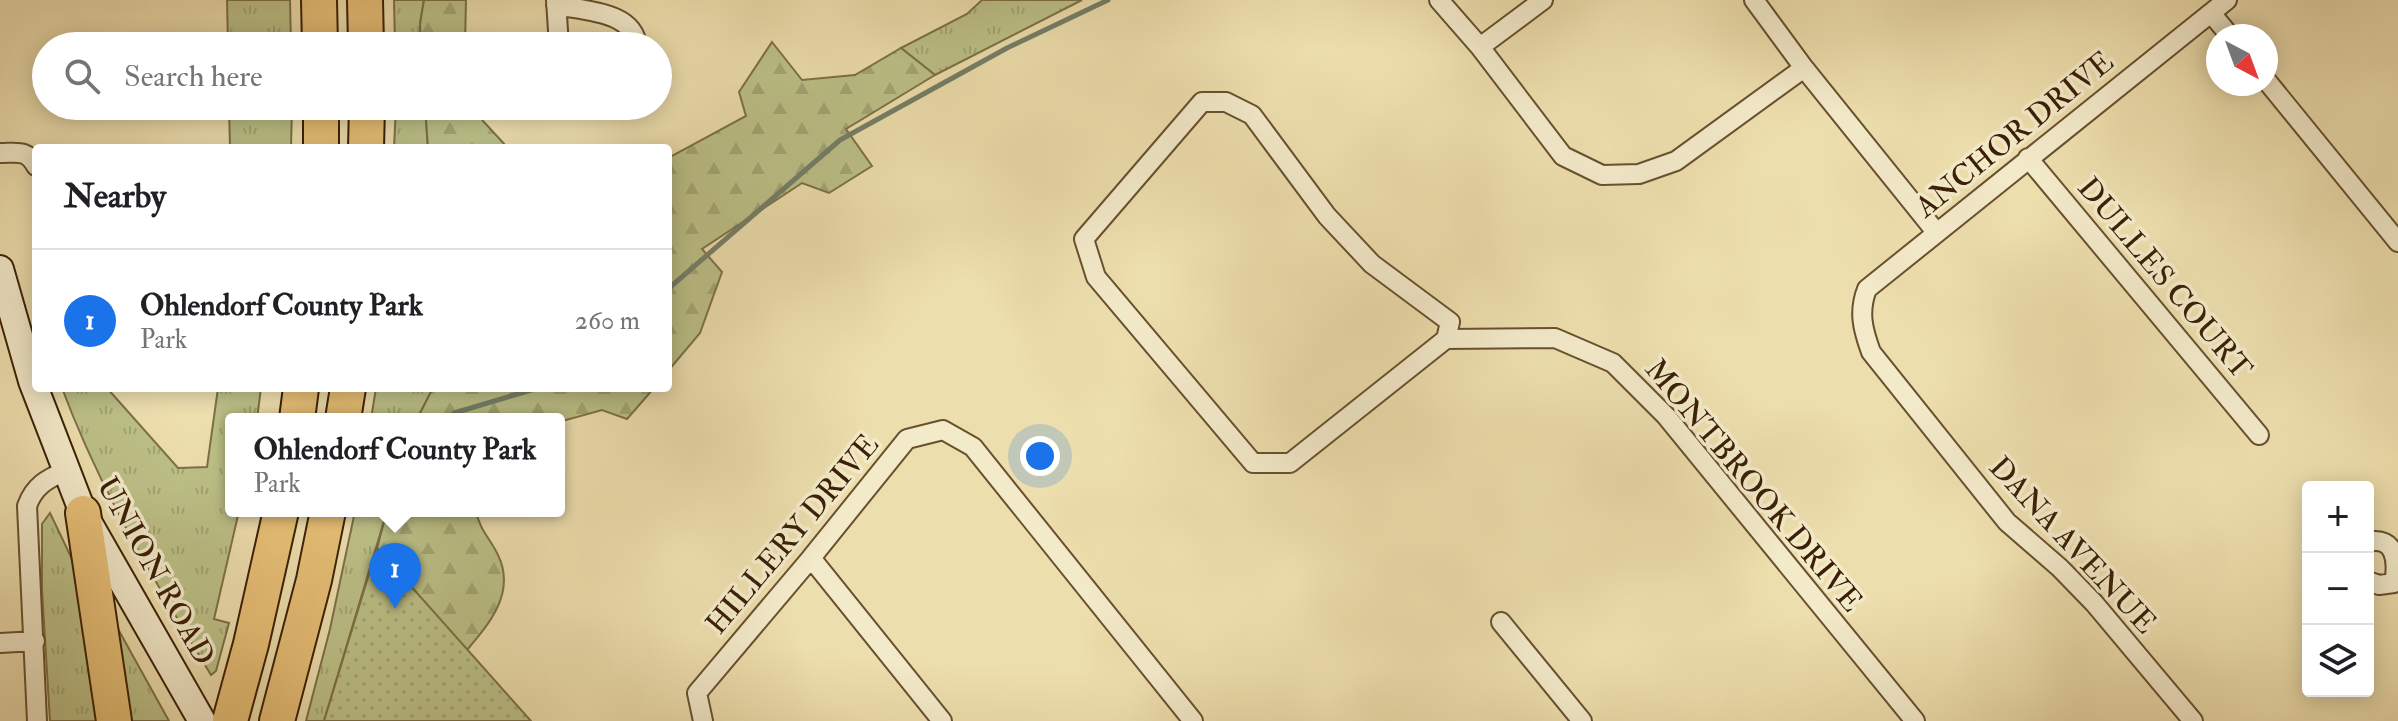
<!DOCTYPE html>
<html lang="en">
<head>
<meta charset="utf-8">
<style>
	:root { --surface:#fff; --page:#f6f6f6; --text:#202124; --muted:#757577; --line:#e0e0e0; --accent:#1a73e8 }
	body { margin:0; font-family:"IM FELL Double Pica",serif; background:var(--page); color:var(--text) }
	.controls { position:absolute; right:24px; bottom:24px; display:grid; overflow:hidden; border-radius:8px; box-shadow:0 4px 20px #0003 }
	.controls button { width:72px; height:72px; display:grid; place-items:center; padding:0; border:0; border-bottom:2px solid var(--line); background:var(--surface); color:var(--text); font:40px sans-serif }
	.compass { position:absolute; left:2206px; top:24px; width:72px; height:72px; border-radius:50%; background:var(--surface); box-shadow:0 4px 20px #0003; rotate:139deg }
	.you { position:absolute; left:1040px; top:456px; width:28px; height:28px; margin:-20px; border:6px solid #fff; border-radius:50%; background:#1a73e8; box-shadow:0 0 0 12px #1a73e833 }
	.badge { display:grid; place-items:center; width:52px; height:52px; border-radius:50%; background:var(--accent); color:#fff; font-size:26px; font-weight:700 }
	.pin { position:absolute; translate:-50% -66px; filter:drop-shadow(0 2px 4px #0008) }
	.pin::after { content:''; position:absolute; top:42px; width:28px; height:24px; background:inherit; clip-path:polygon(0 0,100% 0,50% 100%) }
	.popup { position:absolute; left:225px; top:413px; width:340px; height:104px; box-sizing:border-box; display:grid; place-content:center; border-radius:8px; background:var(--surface); filter:drop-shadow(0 2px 6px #0005); font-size:26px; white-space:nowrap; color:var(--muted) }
	.popup b { font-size:30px; color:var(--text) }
	.popup::after { content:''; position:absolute; left:50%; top:100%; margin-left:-16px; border:16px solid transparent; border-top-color:var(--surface) }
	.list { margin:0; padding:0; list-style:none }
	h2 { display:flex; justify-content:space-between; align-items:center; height:104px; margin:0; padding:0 32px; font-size:34px }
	h2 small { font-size:26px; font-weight:400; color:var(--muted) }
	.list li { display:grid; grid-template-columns:52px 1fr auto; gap:24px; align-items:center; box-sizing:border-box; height:144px; padding:0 32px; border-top:2px solid var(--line) }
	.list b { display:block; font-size:30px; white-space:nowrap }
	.list p { margin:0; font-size:26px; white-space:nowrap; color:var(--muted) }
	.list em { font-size:26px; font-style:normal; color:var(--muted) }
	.icon { flex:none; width:44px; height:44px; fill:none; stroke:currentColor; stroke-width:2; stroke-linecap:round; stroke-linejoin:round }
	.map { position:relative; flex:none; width:2398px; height:721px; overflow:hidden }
	.search { position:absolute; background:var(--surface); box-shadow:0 4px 20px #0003; left:32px; top:32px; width:640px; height:88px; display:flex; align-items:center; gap:20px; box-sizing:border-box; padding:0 28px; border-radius:44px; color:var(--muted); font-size:30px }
	.panel { position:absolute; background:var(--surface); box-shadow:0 4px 20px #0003; left:32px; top:144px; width:640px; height:248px; border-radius:8px }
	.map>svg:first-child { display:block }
	.grass { fill:url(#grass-tufts); stroke:#7c7046; stroke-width:2 }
	.forest { fill:url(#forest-firs); stroke:#7c7046; stroke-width:2 }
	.park { fill:url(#park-dots); stroke:#7c7046; stroke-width:2 }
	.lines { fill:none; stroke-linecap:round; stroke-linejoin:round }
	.stream { stroke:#737e68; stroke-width:5 }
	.street-casing { stroke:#68502f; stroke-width:22 }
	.secondary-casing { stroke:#3b2005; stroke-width:30 }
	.highway-casing { stroke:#3b2005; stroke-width:38 }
	.street { stroke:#f3eaca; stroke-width:18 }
	.secondary { stroke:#f3eaca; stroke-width:26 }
	.highway { stroke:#e6bf76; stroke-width:34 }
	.labels { text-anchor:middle; stroke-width:7; stroke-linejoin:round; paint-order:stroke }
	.street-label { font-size:30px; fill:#3b2005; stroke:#f3eaca }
</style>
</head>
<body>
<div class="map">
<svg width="2398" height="721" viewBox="0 0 2398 721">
	<defs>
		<pattern id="grass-tufts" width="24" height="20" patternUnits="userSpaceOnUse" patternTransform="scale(2)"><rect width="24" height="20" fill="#bcc087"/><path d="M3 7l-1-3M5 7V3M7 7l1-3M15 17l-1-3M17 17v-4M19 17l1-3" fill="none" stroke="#a2a573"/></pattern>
		<pattern id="forest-firs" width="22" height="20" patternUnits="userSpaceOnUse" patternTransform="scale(2)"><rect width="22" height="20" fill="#bcc087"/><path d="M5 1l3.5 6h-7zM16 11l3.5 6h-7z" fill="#a2a573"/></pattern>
		<pattern id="park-dots" width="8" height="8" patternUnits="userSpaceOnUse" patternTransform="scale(2)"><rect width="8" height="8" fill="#bcc087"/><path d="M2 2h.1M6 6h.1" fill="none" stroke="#a2a573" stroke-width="1.8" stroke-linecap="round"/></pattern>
	</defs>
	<rect width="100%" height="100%" fill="#eddead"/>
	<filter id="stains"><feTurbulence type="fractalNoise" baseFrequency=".0025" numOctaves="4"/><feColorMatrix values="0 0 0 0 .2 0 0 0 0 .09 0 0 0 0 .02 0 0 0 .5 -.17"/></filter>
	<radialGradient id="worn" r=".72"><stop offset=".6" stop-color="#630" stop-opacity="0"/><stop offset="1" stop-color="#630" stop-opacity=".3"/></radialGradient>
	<!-- grass -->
	<path class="grass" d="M 227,0 L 290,0 L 291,46 L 228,46 Z
		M 394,0 L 424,0 L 420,24 L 421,46 L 395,46 Z
		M 982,0 L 1082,0 L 935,75 L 901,48 L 967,14 Z
		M 229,106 L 292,106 L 291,148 L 230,148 Z
		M 396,106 L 425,106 L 428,148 L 394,148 Z
		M 62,388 L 107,388 L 178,468 L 207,467 L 218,388 L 261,388 L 257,419 L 231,419 L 231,511 L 239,511 L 214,619 L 229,623 L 216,671 L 211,675 C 155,582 100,490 62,388 Z
		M 376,388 L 433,388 L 417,419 L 371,419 Z
		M 355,511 L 387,511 L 324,721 L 306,721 L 330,629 Z
		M 50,513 L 72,559 L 100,721 L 50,721 L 42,590 L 42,524 Z
		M 118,629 L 169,721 L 125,721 L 113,642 Z"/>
	<!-- forest -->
	<path class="forest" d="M 424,0 L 466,0 L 465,46 L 421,46 L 420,24 Z
		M 772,42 L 802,80 L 855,75 L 901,48 L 935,75 L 846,129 L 872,166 L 829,193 L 802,183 L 702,249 L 722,272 L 700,333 L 668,371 L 668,158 L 746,116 L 739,92 Z
		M 425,106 L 477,106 L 483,121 L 508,148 L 428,148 Z
		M 433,388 L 654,388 L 627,419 L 602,410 L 559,422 L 559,419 L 417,419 Z
		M 387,511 L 476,511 C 480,531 490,538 498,555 C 516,592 490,623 467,650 L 437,640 L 372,567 Z"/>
	<!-- park -->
	<path class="park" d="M 377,548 L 531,721 L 324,721 Z"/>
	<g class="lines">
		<!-- stream -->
		<path class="stream" d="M 668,289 L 840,140 L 1007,48 L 1108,0
			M 450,419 L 454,413 L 538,388"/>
		<defs>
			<path id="street" d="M 556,0 L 559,46
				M 1439,0 L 1480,47 L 1563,156 L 1602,175 L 1639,174 L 1676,161 L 1804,68
				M 1754,0 L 1804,68 L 1936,232
				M 556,5 C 584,11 634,11 637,46
				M 2211,13 L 2230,36
				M 1480,47 L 1543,0
				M 2266,80 L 2398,242
				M 0,153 C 17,153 27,149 36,166
				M 2028,158 L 2259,435
				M 1446,339 L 1290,463 L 1253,463 L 1096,277 L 1084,239 L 1202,102 L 1226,102 L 1252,115 L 1327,216 L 1372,264 L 1450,322 L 1446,339 L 1555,338 L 1613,363 L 1666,416 L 1915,721
				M 2368,542 C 2396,536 2398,562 2394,583
				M 811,558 L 942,721
				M 2368,581 L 2379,585 L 2394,583
				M 1501,622 L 1582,721
				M 0,643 L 35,641
				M 37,721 L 27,506 C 34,486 47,479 65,471
				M 703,721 L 697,693 L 811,558 L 907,439 L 943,430 L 973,447 L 1193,721
				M 2193,721 L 2094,603 L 2060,568 L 2007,522 L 1871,352 C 1863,330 1858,312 1867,289 L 2227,0"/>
			<path id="secondary" d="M 0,269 L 32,381 L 83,513 L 202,721"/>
			<path id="highway" d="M 319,0 L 320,46
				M 365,0 L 366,46
				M 321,148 L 321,106
				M 366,148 L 367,106
				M 297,419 L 301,388
				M 343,419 L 348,388
				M 83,513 L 114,721
				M 230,721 L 251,644 L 281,511
				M 277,721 L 314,580 L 328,511"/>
		</defs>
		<!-- street casing -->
		<use href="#street" class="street-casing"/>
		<!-- secondary casing -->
		<use href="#secondary" class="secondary-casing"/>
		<!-- highway casing -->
		<use href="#highway" class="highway-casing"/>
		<!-- street -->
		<use href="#street" class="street"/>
		<!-- secondary -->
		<use href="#secondary" class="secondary"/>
		<!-- highway -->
		<use href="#highway" class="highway"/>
	</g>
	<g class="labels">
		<!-- street labels -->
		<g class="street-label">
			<text transform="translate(2014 134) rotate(-39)" y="10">ANCHOR DRIVE</text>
			<text transform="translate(2165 278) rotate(50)" y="10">DULLES COURT</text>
			<text transform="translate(1754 485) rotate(50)" y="10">MONTBROOK DRIVE</text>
			<text transform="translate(792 534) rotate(-50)" y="10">HILLERY DRIVE</text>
			<text transform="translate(2073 545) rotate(47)" y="10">DANA AVENUE</text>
			<text transform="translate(156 571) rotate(61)" y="10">UNION ROAD</text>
		</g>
	</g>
	<rect width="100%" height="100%" filter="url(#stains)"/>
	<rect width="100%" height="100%" fill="url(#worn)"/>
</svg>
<div class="controls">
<button>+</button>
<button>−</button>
<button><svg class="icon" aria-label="layers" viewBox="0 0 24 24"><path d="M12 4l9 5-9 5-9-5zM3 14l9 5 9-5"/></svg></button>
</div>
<svg class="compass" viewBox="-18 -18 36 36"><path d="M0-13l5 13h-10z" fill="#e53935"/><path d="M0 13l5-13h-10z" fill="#757577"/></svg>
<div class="you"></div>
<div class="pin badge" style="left:395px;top:609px">1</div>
<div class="popup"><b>Ohlendorf County Park</b>Park</div>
<div class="search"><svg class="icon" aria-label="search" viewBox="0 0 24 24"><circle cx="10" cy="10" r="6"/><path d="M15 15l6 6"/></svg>Search here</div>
<section class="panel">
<h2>Nearby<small></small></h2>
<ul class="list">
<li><span class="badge">1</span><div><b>Ohlendorf County Park</b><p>Park</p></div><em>260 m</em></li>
</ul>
</section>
</div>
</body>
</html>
